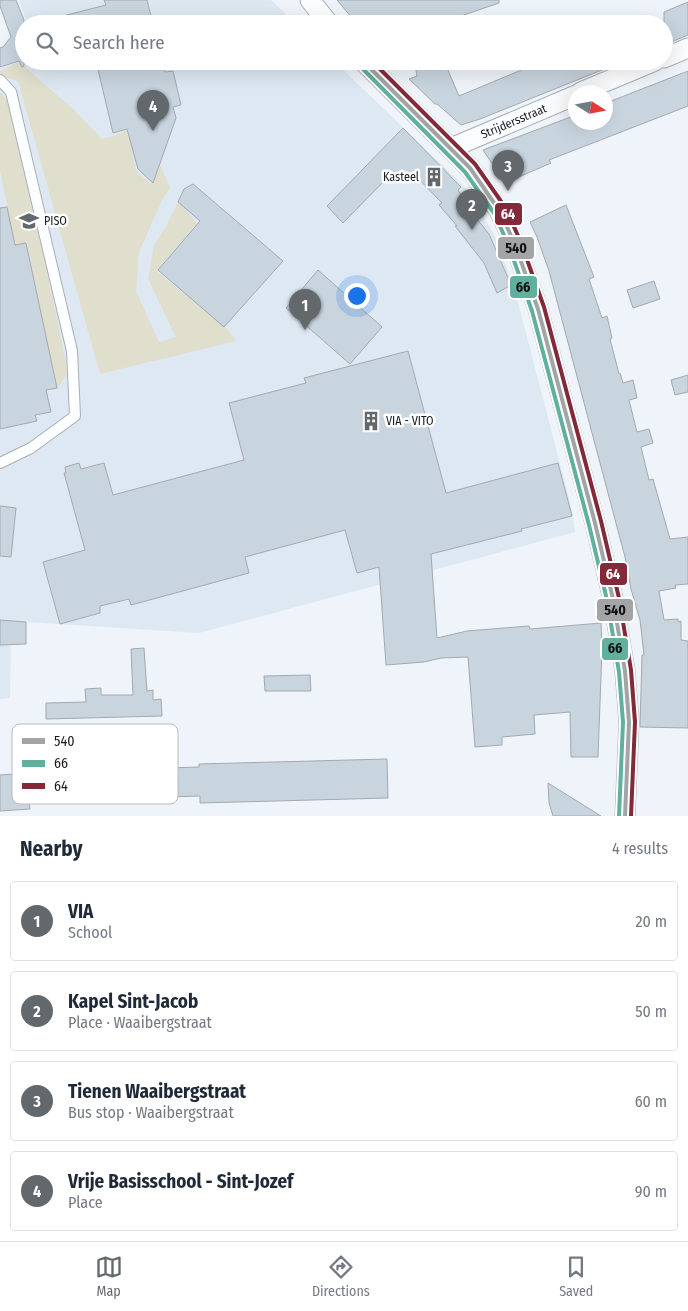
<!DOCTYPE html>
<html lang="en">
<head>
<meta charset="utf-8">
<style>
	:root { --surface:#fff; --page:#f2f2f3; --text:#1f2937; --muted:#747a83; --line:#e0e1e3; --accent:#62686c }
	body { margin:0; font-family:"Fira Sans Condensed",sans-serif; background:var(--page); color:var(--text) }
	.compass { position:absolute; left:568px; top:85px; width:45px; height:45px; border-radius:50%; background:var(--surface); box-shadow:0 5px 20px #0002; rotate:101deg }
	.you { position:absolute; left:356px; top:295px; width:18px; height:18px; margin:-12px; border:4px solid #fff; border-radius:50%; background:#1a73e8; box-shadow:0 0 0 8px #1a73e833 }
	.badge { display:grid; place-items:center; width:32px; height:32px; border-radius:50%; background:var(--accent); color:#fff; font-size:16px; font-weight:700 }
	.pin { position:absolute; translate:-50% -41px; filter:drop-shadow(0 1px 2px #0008) }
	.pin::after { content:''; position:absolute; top:26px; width:18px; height:15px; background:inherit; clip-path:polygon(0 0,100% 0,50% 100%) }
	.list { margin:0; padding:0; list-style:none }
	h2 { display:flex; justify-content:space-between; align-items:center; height:65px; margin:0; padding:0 20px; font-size:21px }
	h2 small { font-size:16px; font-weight:400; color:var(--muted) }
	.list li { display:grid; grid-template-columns:32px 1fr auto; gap:15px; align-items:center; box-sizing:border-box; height:80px; margin:0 10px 10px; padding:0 10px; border:1px solid var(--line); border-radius:5px }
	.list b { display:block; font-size:19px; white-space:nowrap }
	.list p { margin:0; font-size:16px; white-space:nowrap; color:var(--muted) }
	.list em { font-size:16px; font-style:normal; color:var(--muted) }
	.icon { flex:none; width:28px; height:28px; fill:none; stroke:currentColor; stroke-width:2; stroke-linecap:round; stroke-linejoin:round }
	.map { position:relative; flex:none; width:688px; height:816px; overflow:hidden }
	.search { position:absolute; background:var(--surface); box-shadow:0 5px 20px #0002; left:15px; right:15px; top:15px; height:55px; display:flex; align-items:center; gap:12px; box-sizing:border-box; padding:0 18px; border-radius:28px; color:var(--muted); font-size:19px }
	.sheet { height:425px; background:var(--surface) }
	nav { display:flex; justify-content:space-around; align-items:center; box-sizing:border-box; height:70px; border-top:1px solid var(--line); background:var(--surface); font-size:14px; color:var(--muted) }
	nav a { display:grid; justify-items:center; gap:2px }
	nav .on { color:var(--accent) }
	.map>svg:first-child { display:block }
	.built { fill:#dde8f2 }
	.green { fill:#e0dfcd }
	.building { fill:#c8d4de; stroke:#a4a9ae }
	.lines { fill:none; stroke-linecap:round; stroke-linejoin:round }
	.lane-casing { stroke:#a9afb3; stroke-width:12 }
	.street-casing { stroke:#a9afb3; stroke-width:21 }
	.lane { stroke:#fcfdfe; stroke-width:10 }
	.street { stroke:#fcfdfe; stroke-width:19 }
	.bus-1-casing { stroke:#fff; stroke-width:8 }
	.bus-2-casing { stroke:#fff; stroke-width:8 }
	.bus-3-casing { stroke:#fff; stroke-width:8 }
	.bus-1 { stroke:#a2a4a6; stroke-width:4 }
	.bus-2 { stroke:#61b09e; stroke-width:4 }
	.bus-3 { stroke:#822a3a; stroke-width:4 }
	.labels { text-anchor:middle; stroke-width:5; stroke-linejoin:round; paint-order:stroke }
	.street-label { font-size:12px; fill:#171c20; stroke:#fff }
	.poi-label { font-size:12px; fill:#171c20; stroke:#fff; text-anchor:start }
	.key { fill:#fff; stroke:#b9bbbc; stroke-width:1 }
	.key-label { font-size:14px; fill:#171c20 }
	.line-badge { stroke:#fff; stroke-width:2 }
	.badge-label { font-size:14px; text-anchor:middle; font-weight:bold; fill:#fff }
	.pale-badge-label { font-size:14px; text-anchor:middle; font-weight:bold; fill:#111 }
</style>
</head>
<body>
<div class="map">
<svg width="688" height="816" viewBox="0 0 688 816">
	<rect width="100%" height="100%" fill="#eef4f9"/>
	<!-- built -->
	<path class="built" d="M 19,0 L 271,0 L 296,24 L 24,24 L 24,61 L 334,61 L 464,186 L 494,234 L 514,287 L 572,510 L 575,532 L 199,633 L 11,621 L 10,698 L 0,699 L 0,68 L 19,61 L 24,21 L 26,20 Z"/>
	<!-- green -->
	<path class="green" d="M 19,62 L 73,109 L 102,139 L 114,136 L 128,129 L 136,171 L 151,184 L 160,164 L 170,188 L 163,198 L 139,252 L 136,291 L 159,342 L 176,337 L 148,279 L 154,245 L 167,225 L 178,202 L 197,223 L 156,271 L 225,327 L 236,341 L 100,374 L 18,81 L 0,76 L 0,71 Z
		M 0,92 L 7,100 L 46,266 L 68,373 L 57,389 L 27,243 L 15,245 L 0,170 Z"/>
	<!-- building -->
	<path class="building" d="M 0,0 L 16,0 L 24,20 L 24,66 L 22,67 L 19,61 L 0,67 L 0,48 L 3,47 L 11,37 L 0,6 Z
		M 104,0 L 147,0 L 153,24 L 55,24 L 55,18 L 106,5 Z
		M 337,0 L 499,0 L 499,3 L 458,17 L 462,24 L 357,24 Z
		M 688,2 L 688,35 L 664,45 L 664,12 Z
		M 96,61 L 162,61 L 165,72 L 173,71 L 181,105 L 173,107 L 176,118 L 153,183 L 138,169 L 127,129 L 113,133 Z
		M 424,61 L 444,61 L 459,96 L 543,61 L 622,62 L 480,119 L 461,125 L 437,104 L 435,104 L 409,79 L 417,76 L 416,70 Z
		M 688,71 L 688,106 L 549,160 L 551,163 L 505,183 L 483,150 L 576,115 L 576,122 L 606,122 L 606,103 Z
		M 403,128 L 461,187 L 458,190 L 473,214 L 489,234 L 511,285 L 497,293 L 484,263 L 455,226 L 457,226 L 439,205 L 442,203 L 413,173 L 401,174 L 393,172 L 343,223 L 327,206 Z
		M 193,184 L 283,261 L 224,327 L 158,270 L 200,221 L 178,202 L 184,189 Z
		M 566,205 L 594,277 L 589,279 L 602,318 L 607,316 L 612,338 L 610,339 L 619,374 L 620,373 L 623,383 L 633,380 L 637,398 L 629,400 L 637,432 L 649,429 L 653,443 L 641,447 L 649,480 L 653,479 L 670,539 L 688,537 L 688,584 L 675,585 L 676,588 L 659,591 L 664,620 L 678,619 L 678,622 L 681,621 L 681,640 L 688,641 L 688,728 L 640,727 L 642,655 L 644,655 L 640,620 L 631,589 L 625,557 L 549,271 L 537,237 L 530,222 Z
		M 7,207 L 15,245 L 26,243 L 57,388 L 46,390 L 51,412 L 35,415 L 37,421 L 0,429 L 0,208 Z
		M 318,270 L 382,327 L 350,364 L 286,308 Z
		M 654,281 L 660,299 L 633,308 L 627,290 Z
		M 408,351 L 446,493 L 558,463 L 572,516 L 521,529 L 522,531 L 431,554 L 437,638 L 467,631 L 529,626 L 530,629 L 601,623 L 602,649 L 598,757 L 571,757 L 570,712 L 534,715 L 535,734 L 502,737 L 502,745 L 475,747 L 468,657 L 441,658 L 424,662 L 386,665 L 379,567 L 357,573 L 345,530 L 245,557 L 249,573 L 131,605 L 129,599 L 100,606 L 100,613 L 60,624 L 43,562 L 85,550 L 64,473 L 66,473 L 65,467 L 79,463 L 81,469 L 104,463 L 113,495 L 244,460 L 229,403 L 306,383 L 304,378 Z
		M 688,375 L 688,392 L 675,395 L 671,380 Z
		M 0,506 L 16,508 L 11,557 L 0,556 Z
		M 0,620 L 26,622 L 26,644 L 0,645 Z
		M 144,648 L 147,691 L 153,690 L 153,700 L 161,699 L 162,716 L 46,719 L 46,703 L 86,702 L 85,689 L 101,688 L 101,695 L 133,695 L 131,649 Z
		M 310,675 L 311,691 L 265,691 L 264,676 Z
		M 387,759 L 388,798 L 200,803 L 200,796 L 29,801 L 30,809 L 0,811 L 0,775 L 29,773 L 29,769 L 103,767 L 103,770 L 199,767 L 199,764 Z
		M 548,783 L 601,816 L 553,816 L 549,803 Z"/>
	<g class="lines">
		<defs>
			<path id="lane" d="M 0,80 L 11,92 L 72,351 L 75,416 L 31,448 L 0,463"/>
			<g id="street">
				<path d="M 310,0 L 329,24"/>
				<path d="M 664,58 L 688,48"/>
				<path d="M 363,61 L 470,168 L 499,210 L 514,242 L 538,309 L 595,523 L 613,599 L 625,671 L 629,722 L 625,816"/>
				<path d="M 581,92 L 655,61"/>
				<path id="s1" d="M 451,148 L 576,95"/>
			</g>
		</defs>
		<!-- lane casing -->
		<use href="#lane" class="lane-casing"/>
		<!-- street casing -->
		<use href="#street" class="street-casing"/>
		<!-- lane -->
		<use href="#lane" class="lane"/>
		<!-- street -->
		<use href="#street" class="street"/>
		<defs>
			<path id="bus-1" d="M 363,61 L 470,168 L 499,210 L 514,242 L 538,309 L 595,523 L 613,599 L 625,671 L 629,722 L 625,816"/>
			<path id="bus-2" d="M 359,65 L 465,172 L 494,213 L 508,244 L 532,311 L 589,525 L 607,600 L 619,672 L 623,722 L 619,816"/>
			<path id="bus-3" d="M 372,61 L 475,164 L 505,207 L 520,240 L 544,307 L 601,521 L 619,598 L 631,670 L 635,722 L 631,816"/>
		</defs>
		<!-- bus-1 casing -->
		<use href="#bus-1" class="bus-1-casing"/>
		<!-- bus-2 casing -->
		<use href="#bus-2" class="bus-2-casing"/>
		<!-- bus-3 casing -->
		<use href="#bus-3" class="bus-3-casing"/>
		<!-- bus-1 -->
		<use href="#bus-1" class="bus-1"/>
		<!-- bus-2 -->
		<use href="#bus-2" class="bus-2"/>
		<!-- bus-3 -->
		<use href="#bus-3" class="bus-3"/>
	</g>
	<!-- icons -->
	<defs>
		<symbol id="building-bare" viewBox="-9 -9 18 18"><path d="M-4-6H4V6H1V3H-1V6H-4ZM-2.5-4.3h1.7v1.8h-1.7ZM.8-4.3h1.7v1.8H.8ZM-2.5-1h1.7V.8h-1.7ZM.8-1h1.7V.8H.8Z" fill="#62686c" stroke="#fff" stroke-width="2.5" paint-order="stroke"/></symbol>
		<symbol id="school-bare" viewBox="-9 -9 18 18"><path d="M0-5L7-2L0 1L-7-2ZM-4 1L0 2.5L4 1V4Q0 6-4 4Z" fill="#62686c" stroke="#fff" stroke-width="2.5" paint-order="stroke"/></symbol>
	</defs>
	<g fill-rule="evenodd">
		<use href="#building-bare" x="420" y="163" width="28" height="28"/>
		<use href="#school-bare" x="15" y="207" width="28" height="28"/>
		<use href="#building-bare" x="357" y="407" width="28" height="28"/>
	</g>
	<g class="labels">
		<!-- street labels -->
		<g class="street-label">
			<text dy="4" stroke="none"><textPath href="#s1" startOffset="68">Strijdersstraat</textPath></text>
		</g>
		<!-- poi labels -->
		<g class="poi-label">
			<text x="419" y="181" text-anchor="end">Kasteel</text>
			<text x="44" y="225">PISO</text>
			<text x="386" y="425">VIA - VITO</text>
		</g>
	</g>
	<!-- legend -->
	<rect x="12" y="724" width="166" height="80" rx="8" class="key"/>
	<rect x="22" y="738" width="23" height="6" fill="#a2a4a6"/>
	<rect x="22" y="760" width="23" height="7" fill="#61b09e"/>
	<rect x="22" y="783" width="23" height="6" fill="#822a3a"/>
	<g class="key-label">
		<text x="54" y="746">540</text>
		<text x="54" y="768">66</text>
		<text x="54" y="791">64</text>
	</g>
	<g class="line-badge">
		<rect x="494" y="202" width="29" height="24" rx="5" fill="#822a3a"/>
		<rect x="497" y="236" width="38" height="24" rx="5" fill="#a2a4a6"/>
		<rect x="509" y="275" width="29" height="24" rx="5" fill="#61b09e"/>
		<rect x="599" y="562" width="29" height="24" rx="5" fill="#822a3a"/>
		<rect x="596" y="598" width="38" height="24" rx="5" fill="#a2a4a6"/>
		<rect x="601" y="637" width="28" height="24" rx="5" fill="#61b09e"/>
	</g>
	<g class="badge-label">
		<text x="508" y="219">64</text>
		<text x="613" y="579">64</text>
	</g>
	<g class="pale-badge-label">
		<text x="516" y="253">540</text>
		<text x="523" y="292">66</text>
		<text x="615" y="615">540</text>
		<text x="615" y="653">66</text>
	</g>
</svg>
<svg class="compass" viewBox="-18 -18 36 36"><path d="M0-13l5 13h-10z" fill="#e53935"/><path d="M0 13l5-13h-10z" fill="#747a83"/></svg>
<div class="you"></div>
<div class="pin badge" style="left:305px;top:330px">1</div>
<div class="pin badge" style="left:472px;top:230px">2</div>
<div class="pin badge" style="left:508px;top:191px">3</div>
<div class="pin badge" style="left:153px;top:131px">4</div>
<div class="search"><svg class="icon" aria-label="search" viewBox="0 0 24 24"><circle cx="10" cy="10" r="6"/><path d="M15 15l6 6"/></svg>Search here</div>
</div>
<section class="sheet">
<h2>Nearby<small>4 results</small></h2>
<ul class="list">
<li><span class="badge">1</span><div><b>VIA</b><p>School</p></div><em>20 m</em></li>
<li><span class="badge">2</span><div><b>Kapel Sint-Jacob</b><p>Place · Waaibergstraat</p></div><em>50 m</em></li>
<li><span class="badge">3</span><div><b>Tienen Waaibergstraat</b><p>Bus stop · Waaibergstraat</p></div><em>60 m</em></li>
<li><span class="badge">4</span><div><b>Vrije Basisschool - Sint-Jozef</b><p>Place</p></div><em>90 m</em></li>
</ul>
</section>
<nav>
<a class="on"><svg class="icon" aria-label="map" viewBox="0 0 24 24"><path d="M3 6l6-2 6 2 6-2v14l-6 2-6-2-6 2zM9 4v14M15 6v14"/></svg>Map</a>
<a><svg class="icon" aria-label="directions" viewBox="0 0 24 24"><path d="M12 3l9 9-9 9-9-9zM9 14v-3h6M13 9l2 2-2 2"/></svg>Directions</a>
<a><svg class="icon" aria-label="saved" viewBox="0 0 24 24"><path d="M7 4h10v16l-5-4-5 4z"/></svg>Saved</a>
</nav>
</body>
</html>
